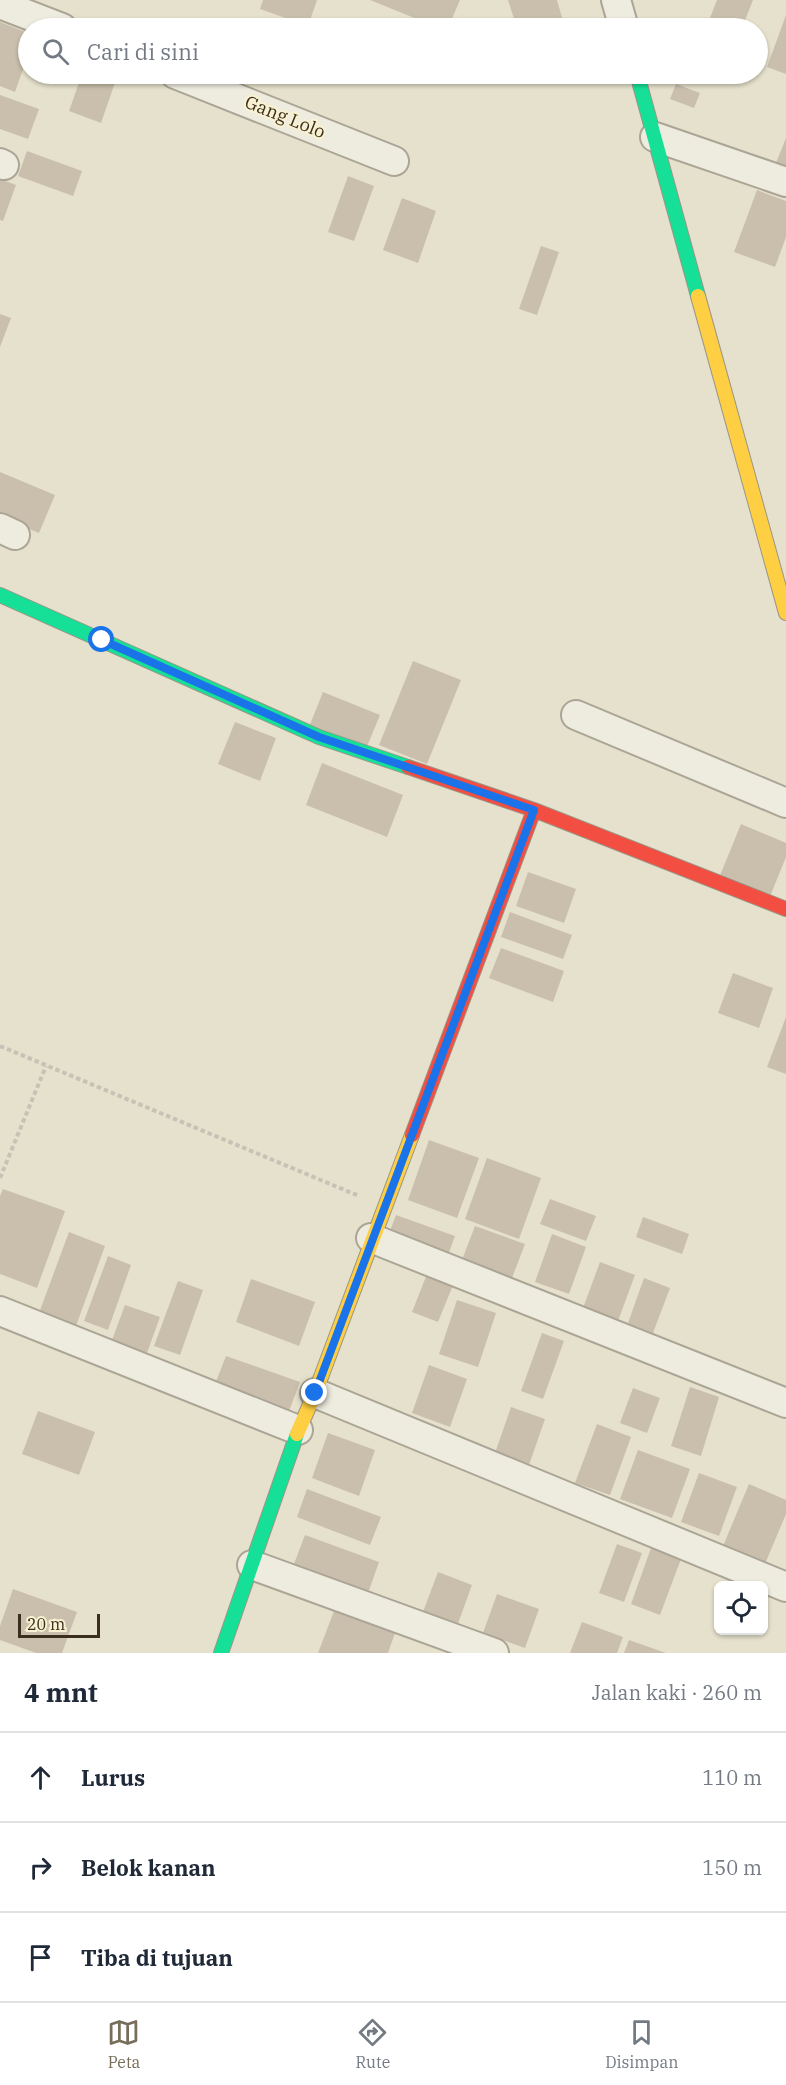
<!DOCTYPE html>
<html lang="id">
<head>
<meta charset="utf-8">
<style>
	:root { --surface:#fff; --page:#f6f6f7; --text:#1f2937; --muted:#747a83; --line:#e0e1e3; --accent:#776d5a }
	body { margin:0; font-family:"IBM Plex Serif",serif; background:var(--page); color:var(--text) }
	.controls { position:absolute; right:18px; bottom:18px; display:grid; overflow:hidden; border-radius:9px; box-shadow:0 2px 4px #0004 }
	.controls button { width:54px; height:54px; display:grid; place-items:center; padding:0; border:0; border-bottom:2px solid var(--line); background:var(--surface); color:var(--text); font:30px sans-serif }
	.scale { position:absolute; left:18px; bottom:15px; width:82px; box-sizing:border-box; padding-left:6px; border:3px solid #3b2e1d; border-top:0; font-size:16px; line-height:21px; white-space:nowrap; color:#3b2e1d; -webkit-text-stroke:4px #f8f1d2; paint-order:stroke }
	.stop { position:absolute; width:18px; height:18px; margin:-14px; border:4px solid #1a73e8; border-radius:50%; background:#fff }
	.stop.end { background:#1a73e8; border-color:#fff; box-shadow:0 2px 6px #0008 }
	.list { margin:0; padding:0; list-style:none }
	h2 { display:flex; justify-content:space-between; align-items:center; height:78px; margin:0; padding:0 24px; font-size:26px }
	h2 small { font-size:20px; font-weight:400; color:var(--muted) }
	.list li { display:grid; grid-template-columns:39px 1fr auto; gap:18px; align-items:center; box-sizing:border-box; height:90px; padding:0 24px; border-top:2px solid var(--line) }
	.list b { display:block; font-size:22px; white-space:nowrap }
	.list em { font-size:20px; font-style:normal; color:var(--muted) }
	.icon { flex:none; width:33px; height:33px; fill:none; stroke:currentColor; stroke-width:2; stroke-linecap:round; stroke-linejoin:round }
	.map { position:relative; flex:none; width:786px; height:1653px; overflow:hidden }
	.search { position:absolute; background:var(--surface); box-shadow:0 2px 4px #0004; left:18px; right:18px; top:18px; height:66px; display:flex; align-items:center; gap:15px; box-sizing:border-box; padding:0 21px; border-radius:33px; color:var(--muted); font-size:22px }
	.sheet { height:348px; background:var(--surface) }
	nav { display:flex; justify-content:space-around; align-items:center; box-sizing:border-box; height:84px; border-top:2px solid var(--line); background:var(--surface); font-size:16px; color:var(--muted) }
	nav a { display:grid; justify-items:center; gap:3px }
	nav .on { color:var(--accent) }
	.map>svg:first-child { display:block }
	.building { fill:#cabfad }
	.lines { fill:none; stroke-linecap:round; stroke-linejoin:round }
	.street-casing { stroke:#aba596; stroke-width:32 }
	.fast-casing { stroke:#9b9585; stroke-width:16 }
	.slow-casing { stroke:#9b9585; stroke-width:16 }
	.jam-casing { stroke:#9b9585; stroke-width:16 }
	.path { stroke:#c7c2b5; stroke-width:4; stroke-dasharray:4.5 3; stroke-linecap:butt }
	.street { stroke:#eeebdf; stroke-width:28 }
	.fast { stroke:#16e098; stroke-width:14 }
	.slow { stroke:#ffcf43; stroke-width:14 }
	.jam { stroke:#f24e42; stroke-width:14 }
	.route { stroke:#1a73e8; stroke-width:8 }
	.labels { text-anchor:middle; stroke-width:4.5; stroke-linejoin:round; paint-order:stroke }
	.street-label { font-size:18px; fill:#3b2e1d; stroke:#f8f1d2 }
</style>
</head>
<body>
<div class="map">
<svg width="786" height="1653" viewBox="0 0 786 1653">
	<rect width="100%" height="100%" fill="#e6e1cc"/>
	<!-- building -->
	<path class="building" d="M 263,0 L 317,0 L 308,26 L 260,9 Z
		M 370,0 L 460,0 L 448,28 L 439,28 Z
		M 508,0 L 557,0 L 565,28 L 517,28 Z
		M 717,0 L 753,0 L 742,28 L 706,28 Z
		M 786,15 L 786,74 L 767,67 Z
		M 0,22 L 28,33 L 28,55 L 15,92 L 0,86 Z
		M 82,74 L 118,74 L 101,123 L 69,111 Z
		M 676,84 L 700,93 L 694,108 L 670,99 Z
		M 0,95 L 39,109 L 28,139 L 0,129 Z
		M 786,138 L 786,167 L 776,163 Z
		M 27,151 L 82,171 L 73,196 L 18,176 Z
		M 348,176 L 374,186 L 354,241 L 328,232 Z
		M 0,179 L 16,185 L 3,221 L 0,220 Z
		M 757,190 L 786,201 L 786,237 L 775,267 L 734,252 Z
		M 402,198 L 436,211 L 418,263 L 383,250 Z
		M 541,246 L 559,252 L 537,315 L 519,309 Z
		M 0,314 L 11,318 L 0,347 Z
		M 0,472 L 55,495 L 39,533 L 0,517 Z
		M 413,661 L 461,680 L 427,764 L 379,745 Z
		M 323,692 L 380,715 L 366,749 L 309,727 Z
		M 235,722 L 276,738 L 260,781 L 218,764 Z
		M 322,763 L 403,795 L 387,837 L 306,805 Z
		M 741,824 L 786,843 L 786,857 L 769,899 L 719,878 Z
		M 528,872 L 576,889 L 564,923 L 516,906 Z
		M 510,912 L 572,935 L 563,959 L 501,937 Z
		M 501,948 L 564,971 L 553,1002 L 489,978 Z
		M 733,973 L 773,988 L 759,1028 L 718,1013 Z
		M 786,1017 L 786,1074 L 767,1067 Z
		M 429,1140 L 479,1158 L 457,1218 L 408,1200 Z
		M 487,1158 L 541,1178 L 519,1239 L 465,1219 Z
		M 3,1189 L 65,1211 L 37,1288 L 0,1274 L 0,1196 Z
		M 550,1199 L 596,1216 L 586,1241 L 540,1224 Z
		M 396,1215 L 455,1236 L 446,1261 L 387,1239 Z
		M 643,1217 L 689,1234 L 682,1254 L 636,1237 Z
		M 475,1226 L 525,1244 L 512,1278 L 462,1260 Z
		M 69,1232 L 105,1246 L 76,1326 L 39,1313 Z
		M 552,1234 L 586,1247 L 569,1294 L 535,1282 Z
		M 108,1256 L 131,1265 L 108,1330 L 84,1321 Z
		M 600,1262 L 635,1275 L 618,1321 L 583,1308 Z
		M 427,1274 L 453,1285 L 438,1322 L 412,1312 Z
		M 644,1278 L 670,1288 L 653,1333 L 628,1323 Z
		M 251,1279 L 315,1302 L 299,1346 L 236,1322 Z
		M 178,1281 L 203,1290 L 180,1355 L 154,1346 Z
		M 457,1300 L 496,1313 L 478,1367 L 439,1354 Z
		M 125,1305 L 160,1317 L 147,1353 L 112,1340 Z
		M 542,1333 L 564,1341 L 543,1399 L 521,1391 Z
		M 226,1356 L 300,1382 L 289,1411 L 215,1384 Z
		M 429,1365 L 467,1379 L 450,1427 L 412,1413 Z
		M 690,1387 L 719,1397 L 701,1456 L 671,1446 Z
		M 633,1388 L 660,1398 L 647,1433 L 620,1423 Z
		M 511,1407 L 545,1419 L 529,1465 L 495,1453 Z
		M 38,1411 L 95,1432 L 79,1475 L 22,1454 Z
		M 597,1424 L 631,1437 L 610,1495 L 575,1483 Z
		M 328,1433 L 375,1450 L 359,1496 L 312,1478 Z
		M 638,1450 L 690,1469 L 672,1518 L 620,1499 Z
		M 699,1473 L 737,1487 L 719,1536 L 681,1522 Z
		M 749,1484 L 786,1500 L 786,1514 L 762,1571 L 720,1553 Z
		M 307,1489 L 381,1517 L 370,1545 L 297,1517 Z
		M 305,1535 L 379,1562 L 367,1596 L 292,1569 Z
		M 617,1544 L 642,1553 L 624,1602 L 599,1593 Z
		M 651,1548 L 681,1559 L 660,1615 L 631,1604 Z
		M 438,1572 L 472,1585 L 456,1629 L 421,1617 Z
		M 13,1589 L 77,1612 L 62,1653 L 36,1653 L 0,1640 L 0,1626 Z
		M 497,1594 L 539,1609 L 525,1648 L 483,1633 Z
		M 334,1611 L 395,1633 L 388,1653 L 318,1653 Z
		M 582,1622 L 623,1637 L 617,1653 L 570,1653 Z
		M 629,1640 L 666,1653 L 624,1653 Z"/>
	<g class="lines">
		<defs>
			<path id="street" d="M 616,0 L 624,28
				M 0,4 L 62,28
				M 175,74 L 394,161
				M 655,137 L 786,182
				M 0,163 L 4,165
				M 0,528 L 15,535
				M 576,715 L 786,803
				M 371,1238 L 786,1403
				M 0,1311 L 298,1430
				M 315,1393 L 786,1587
				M 252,1565 L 494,1653"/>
			<path id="fast" d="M 637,74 L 698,296
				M 0,595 L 319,737 L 408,767
				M 221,1653 L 297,1434"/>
			<path id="slow" d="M 698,296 L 786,613
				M 297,1434 L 315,1393 L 412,1135"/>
			<path id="jam" d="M 408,767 L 534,810 L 786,909
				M 412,1135 L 534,810"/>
		</defs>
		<!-- street casing -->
		<use href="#street" class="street-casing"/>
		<!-- fast casing -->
		<use href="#fast" class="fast-casing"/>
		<!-- slow casing -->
		<use href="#slow" class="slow-casing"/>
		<!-- jam casing -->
		<use href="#jam" class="jam-casing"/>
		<!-- path -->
		<path class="path" d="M 0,1046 L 359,1196
			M 0,1178 L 46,1066"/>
		<!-- street -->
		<use href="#street" class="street"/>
		<!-- fast -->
		<use href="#fast" class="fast"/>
		<!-- slow -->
		<use href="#slow" class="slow"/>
		<!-- jam -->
		<use href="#jam" class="jam"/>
	</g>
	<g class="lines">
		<!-- route -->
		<path class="route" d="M 102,640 L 319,737 L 534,810 L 315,1393"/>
	</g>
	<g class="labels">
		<!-- street labels -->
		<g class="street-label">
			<text transform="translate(285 117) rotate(22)" y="6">Gang Lolo</text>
		</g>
	</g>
</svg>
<div class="controls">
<button><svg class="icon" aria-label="locate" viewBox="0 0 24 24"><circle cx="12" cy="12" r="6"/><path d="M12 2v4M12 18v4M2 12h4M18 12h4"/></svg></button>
</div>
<div class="scale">20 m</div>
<div class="stop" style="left:102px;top:640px"></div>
<div class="stop end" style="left:315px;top:1393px"></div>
<div class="search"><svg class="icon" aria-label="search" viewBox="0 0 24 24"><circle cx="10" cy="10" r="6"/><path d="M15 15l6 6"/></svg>Cari di sini</div>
</div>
<section class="sheet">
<h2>4 mnt<small>Jalan kaki · 260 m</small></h2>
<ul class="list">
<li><svg class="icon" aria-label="ahead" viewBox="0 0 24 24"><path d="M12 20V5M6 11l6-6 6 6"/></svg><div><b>Lurus</b></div><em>110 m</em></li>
<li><svg class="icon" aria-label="right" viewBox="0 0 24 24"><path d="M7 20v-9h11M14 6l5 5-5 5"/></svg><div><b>Belok kanan</b></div><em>150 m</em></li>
<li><svg class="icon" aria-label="arrive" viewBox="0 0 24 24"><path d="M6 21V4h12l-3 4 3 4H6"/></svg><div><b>Tiba di tujuan</b></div></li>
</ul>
</section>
<nav>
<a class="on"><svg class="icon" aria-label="map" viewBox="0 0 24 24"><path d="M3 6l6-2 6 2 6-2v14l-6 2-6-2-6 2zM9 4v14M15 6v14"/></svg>Peta</a>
<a><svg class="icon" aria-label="directions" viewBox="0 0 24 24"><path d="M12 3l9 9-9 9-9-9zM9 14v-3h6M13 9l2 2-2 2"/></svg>Rute</a>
<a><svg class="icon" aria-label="saved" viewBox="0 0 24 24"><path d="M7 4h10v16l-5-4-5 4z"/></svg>Disimpan</a>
</nav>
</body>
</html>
